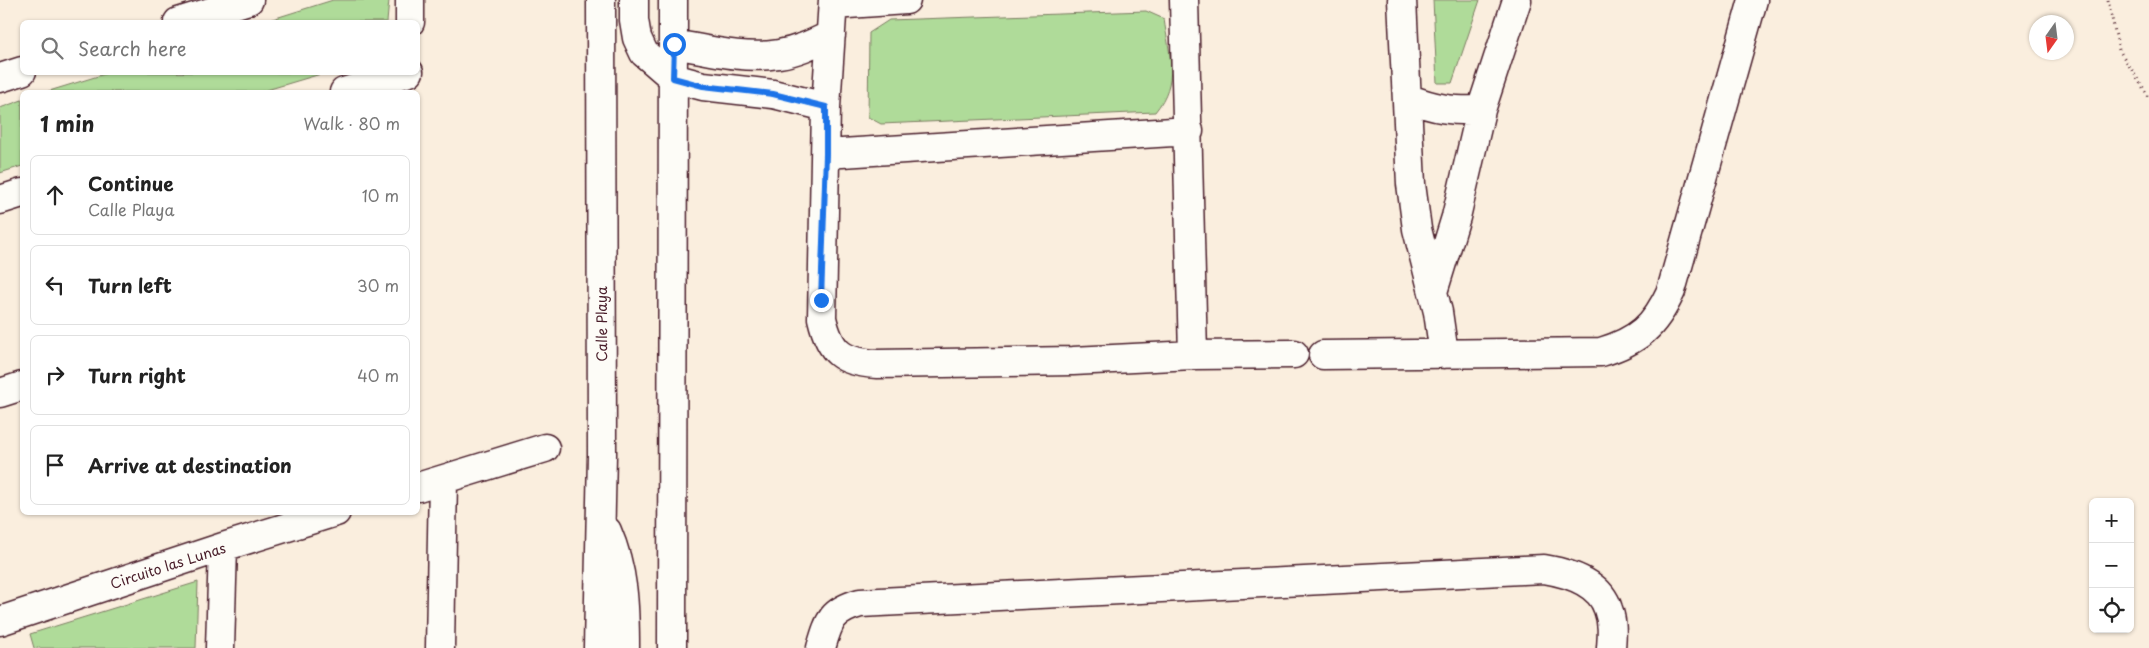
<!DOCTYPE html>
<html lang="en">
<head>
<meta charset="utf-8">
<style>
	:root { --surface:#fff; --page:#f2f2f2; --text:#222; --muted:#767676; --line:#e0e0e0 }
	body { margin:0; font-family:"Playpen Sans",sans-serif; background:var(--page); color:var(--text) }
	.controls { position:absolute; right:15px; bottom:15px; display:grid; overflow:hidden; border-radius:8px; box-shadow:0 1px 4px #0004 }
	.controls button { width:45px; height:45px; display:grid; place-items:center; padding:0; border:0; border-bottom:1px solid var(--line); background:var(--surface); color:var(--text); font:25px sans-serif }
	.compass { position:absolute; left:2029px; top:15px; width:45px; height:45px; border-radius:50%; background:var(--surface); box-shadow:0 1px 4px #0004; rotate:194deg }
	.stop { position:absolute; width:15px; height:15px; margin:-11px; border:4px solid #1a73e8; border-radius:50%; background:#fff }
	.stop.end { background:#1a73e8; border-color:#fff; box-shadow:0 1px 5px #0008 }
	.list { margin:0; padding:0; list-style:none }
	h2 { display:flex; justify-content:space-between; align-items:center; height:65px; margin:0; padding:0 20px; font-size:21px }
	h2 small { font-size:16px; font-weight:400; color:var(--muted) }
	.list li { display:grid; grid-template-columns:32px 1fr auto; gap:15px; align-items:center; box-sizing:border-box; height:80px; margin:0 10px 10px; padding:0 10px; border:1px solid var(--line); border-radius:8px }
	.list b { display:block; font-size:19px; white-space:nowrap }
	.list p { margin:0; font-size:16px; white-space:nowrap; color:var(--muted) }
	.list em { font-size:16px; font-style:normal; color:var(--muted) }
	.icon { flex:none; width:28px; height:28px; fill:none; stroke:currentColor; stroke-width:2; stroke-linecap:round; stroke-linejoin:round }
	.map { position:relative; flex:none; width:2149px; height:648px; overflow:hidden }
	.search { position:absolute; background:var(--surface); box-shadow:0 1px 4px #0004; left:20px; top:20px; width:400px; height:55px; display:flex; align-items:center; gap:12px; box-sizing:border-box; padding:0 18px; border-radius:8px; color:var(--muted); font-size:19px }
	.panel { position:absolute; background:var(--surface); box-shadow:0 1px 4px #0004; left:20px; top:90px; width:400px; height:425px; border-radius:8px }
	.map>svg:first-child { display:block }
	.green { fill:#afdb99; stroke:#7c7d62 }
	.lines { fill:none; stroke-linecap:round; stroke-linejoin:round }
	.minor-casing { stroke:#4a1f2b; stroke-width:31 }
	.path { stroke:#4a1f2b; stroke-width:3; stroke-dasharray:1 4; stroke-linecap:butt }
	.minor { stroke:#fdfcf7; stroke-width:28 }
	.route { stroke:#1a73e8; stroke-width:6 }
	.labels { text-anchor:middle; stroke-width:4.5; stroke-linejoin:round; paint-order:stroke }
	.street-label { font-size:14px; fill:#4a1f2b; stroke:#fdfcf7 }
</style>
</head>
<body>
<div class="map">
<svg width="2149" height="648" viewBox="0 0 2149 648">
	<rect width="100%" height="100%" fill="#faeede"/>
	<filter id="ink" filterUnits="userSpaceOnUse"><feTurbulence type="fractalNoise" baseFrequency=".02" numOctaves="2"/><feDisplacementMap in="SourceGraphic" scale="10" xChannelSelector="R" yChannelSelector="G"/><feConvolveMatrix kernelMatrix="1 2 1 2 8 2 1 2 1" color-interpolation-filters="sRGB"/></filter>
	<g filter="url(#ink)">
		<!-- green -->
		<path class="green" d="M 333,0 L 389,0 L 387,22 L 263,22 Z
			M 1433,0 L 1480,0 L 1452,83 L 1437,83 Z
			M 1146,11 L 1164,19 C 1169,55 1180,81 1155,112 L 881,124 L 868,117 L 869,33 L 889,20 Z
			M 108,73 L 108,72 L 324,73 L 260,92 L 46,92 Z
			M 22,100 L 22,166 L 0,173 L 0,108 Z
			M 198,582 L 196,648 L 34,648 L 30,634 Z"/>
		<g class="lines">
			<defs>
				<path id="minor" d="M 634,0 L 634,20 L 637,38 L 644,53 L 673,78 L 703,86 L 773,94 L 826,107
					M 833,0 L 826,107 L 822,318 C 830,353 842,362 877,364 L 1073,361 L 1193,355 L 1294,354
					M 1184,0 L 1193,355
					M 1402,0 L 1411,184 L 1417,229 L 1438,312 L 1444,354
					M 833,5 L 906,0
					M 178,22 L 249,0
					M 410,22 L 410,0
					M 674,44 C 708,50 745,60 779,54 C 798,51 814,43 831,35
					M 0,78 L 22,71
					M 344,92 L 409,72
					M 1407,98 C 1436,109 1451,111 1481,110
					M 826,154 L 1189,131
					M 0,200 L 22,193
					M 1433,292 L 1456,217 L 1481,110 L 1517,0
					M 1323,355 L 1601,352 C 1638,341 1655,326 1671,291 L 1753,0
					M 0,393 L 22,386
					M 418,487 L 545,448
					M 607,531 C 624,570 625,606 625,648
					M 0,621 L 223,547 L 336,512
					M 220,648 L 223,547
					M 440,648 L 443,480
					M 598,648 L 602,454 L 601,0
					M 672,648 L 673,0
					M 821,648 C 829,621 831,611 860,603 L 1544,569 C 1568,573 1600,583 1608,609 C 1613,622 1612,635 1611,648"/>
			</defs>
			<!-- minor casing -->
			<use href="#minor" class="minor-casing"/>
			<!-- path -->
			<path class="path" d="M 2108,0 L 2119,50 L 2149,97"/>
			<!-- minor -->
			<use href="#minor" class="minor"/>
		</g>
	</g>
	<g class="lines" filter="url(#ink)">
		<!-- route -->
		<path class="route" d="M 674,44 L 673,78 L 703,86 L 773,94 L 826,107 L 826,154 L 821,300"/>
	</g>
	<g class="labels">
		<!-- street labels -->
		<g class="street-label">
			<text transform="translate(602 324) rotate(-90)" y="5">Calle Playa</text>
			<text transform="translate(168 566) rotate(-18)" y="5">Circuito las Lunas</text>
		</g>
	</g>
</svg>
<div class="controls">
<button>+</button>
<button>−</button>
<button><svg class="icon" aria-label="locate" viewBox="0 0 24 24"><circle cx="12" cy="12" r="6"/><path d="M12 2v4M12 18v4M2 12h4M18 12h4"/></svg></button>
</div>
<svg class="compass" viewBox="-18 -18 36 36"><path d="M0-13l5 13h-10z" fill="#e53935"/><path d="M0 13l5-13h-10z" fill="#767676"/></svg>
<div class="stop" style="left:674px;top:44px"></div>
<div class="stop end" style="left:821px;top:300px"></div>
<div class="search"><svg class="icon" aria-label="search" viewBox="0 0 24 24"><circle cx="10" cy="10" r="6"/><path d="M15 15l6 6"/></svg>Search here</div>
<section class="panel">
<h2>1 min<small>Walk · 80 m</small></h2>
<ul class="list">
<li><svg class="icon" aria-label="ahead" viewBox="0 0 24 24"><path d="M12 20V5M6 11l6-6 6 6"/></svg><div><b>Continue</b><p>Calle Playa</p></div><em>10 m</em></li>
<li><svg class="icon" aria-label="left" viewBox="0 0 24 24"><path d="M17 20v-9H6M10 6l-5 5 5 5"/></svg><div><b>Turn left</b></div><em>30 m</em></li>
<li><svg class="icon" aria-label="right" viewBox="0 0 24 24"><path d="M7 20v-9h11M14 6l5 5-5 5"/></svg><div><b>Turn right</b></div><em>40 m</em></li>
<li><svg class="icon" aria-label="arrive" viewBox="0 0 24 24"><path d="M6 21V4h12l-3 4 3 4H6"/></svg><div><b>Arrive at destination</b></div></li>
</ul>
</section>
</div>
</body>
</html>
